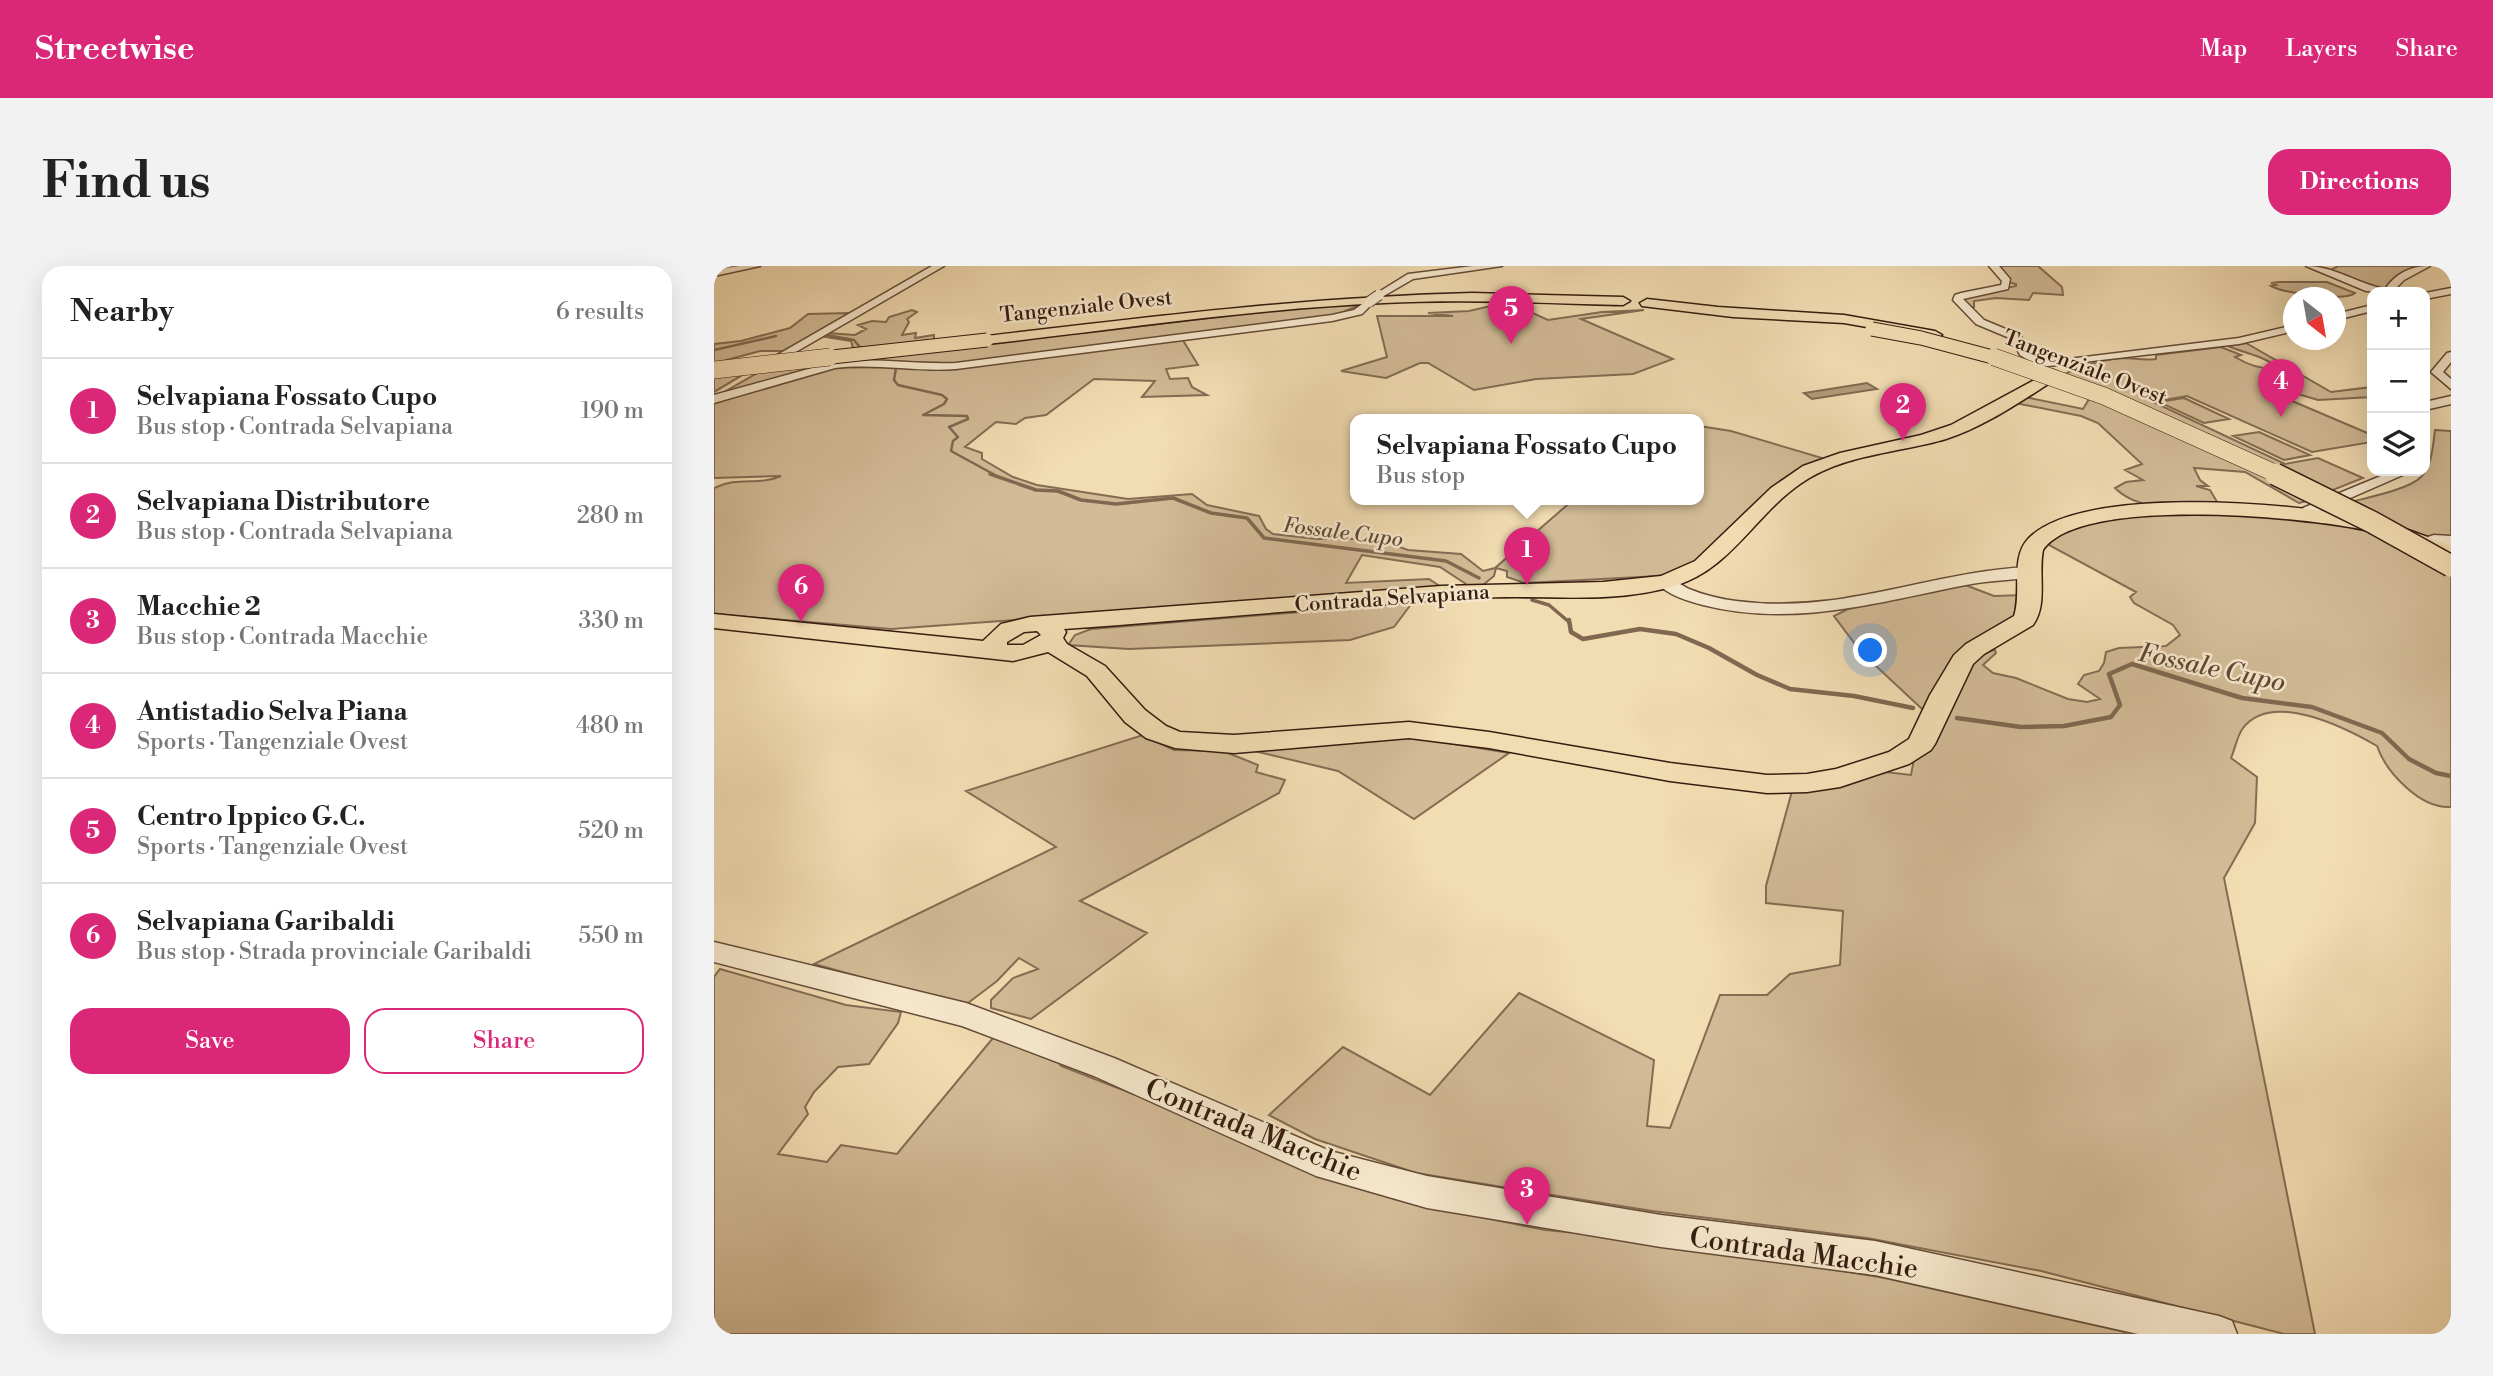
<!DOCTYPE html>
<html lang="en">
<head>
<meta charset="utf-8">
<style>
	:root { --surface:#fff; --page:#f2f2f2; --text:#222; --muted:#767676; --line:#e0e0e0; --accent:#db2777 }
	body { margin:0; font-family:"Libre Bodoni",serif; background:var(--page); color:var(--text) }
	.controls { position:absolute; right:21px; top:21px; display:grid; overflow:hidden; border-radius:14px; box-shadow:0 7px 28px #0002 }
	.controls button { width:63px; height:63px; display:grid; place-items:center; padding:0; border:0; border-bottom:2px solid var(--line); background:var(--surface); color:var(--text); font:35px sans-serif }
	.compass { position:absolute; left:1569px; top:21px; width:63px; height:63px; border-radius:50%; background:var(--surface); box-shadow:0 7px 28px #0002; rotate:149deg }
	.you { position:absolute; left:1157px; top:385px; width:24px; height:24px; margin:-18px; border:5px solid #fff; border-radius:50%; background:#1a73e8; box-shadow:0 0 0 10px #1a73e833 }
	.badge { display:grid; place-items:center; width:46px; height:46px; border-radius:50%; background:var(--accent); color:#fff; font-size:23px; font-weight:700 }
	.pin { position:absolute; translate:-50% -58px; filter:drop-shadow(0 2px 4px #0008) }
	.pin::after { content:''; position:absolute; top:37px; width:24px; height:21px; background:inherit; clip-path:polygon(0 0,100% 0,50% 100%) }
	.popup { position:absolute; left:636px; top:148px; width:354px; height:91px; box-sizing:border-box; display:grid; place-content:center; border-radius:14px; background:var(--surface); filter:drop-shadow(0 2px 5px #0005); font-size:23px; white-space:nowrap; color:var(--muted) }
	.popup b { font-size:26px; color:var(--text) }
	.popup::after { content:''; position:absolute; left:50%; top:100%; margin-left:-14px; border:14px solid transparent; border-top-color:var(--surface) }
	.list { margin:0; padding:0; list-style:none }
	h2 { display:flex; justify-content:space-between; align-items:center; height:91px; margin:0; padding:0 28px; font-size:30px }
	h2 small { font-size:23px; font-weight:400; color:var(--muted) }
	.list li { display:grid; grid-template-columns:46px 1fr auto; gap:21px; align-items:center; box-sizing:border-box; height:105px; padding:0 28px; border-top:2px solid var(--line) }
	.list b { display:block; font-size:26px; white-space:nowrap }
	.list p { margin:0; font-size:23px; white-space:nowrap; color:var(--muted) }
	.list em { font-size:23px; font-style:normal; color:var(--muted) }
	.actions { display:flex; gap:14px; padding:21px 28px }
	.actions a { flex:1; padding:16px 0; border:2px solid var(--accent); border-radius:21px; text-align:center; font-size:24px; color:var(--accent) }
	.actions .main { background:var(--accent); color:#fff }
	.icon { flex:none; width:38px; height:38px; fill:none; stroke:currentColor; stroke-width:2; stroke-linecap:round; stroke-linejoin:round }
	.map { position:relative; flex:none; width:1737px; height:1068px; overflow:hidden; border-radius:21px }
	header { display:flex; align-items:center; gap:42px; box-sizing:border-box; height:98px; padding:0 35px; background:var(--accent); color:#fff }
	header strong { font-size:33px }
	nav { display:flex; gap:38px; margin-inline-start:auto; font-size:24px }
	.intro { display:flex; align-items:center; justify-content:space-between; box-sizing:border-box; height:168px; padding:0 42px }
	h1 { margin:0; font-size:49px }
	.button { padding:18px 32px; border-radius:21px; background:var(--accent); color:#fff; font-size:24px; font-weight:700 }
	main { display:flex; gap:42px; padding:0 42px }
	aside { flex:1; background:var(--surface); border-radius:21px; box-shadow:0 7px 28px #0002 }
	.map>svg:first-child { display:block }
	.green { fill:#d2bb96; stroke:#846c53; stroke-width:2 }
	.water { fill:#b29b7b; stroke:#806850; stroke-width:2 }
	.lines { fill:none; stroke-linecap:round; stroke-linejoin:round }
	.stream-far2 { stroke:#806850; stroke-width:2.5 }
	.stream-far1 { stroke:#806850; stroke-width:3.5 }
	.stream { stroke:#806850; stroke-width:4.5 }
	.minor-casing { stroke:#644c38; stroke-width:3 }
	.major-casing { stroke:#351c10; stroke-width:3 }
	.minor { fill:#f7e8cd; fill-rule:evenodd }
	.major { fill:#f2dcb2; fill-rule:evenodd }
	.minor-bridge-casing { stroke:#644c38; stroke-width:12; stroke-linecap:butt }
	.major-bridge-far2-casing { stroke:#351c10; stroke-width:15; stroke-linecap:butt }
	.major-bridge-far1-casing { stroke:#351c10; stroke-width:18; stroke-linecap:butt }
	.major-bridge-casing { stroke:#351c10; stroke-width:24; stroke-linecap:butt }
	.minor-bridge { stroke:#f7e8cd; stroke-width:10 }
	.major-bridge-far2 { stroke:#f2dcb2; stroke-width:13 }
	.major-bridge-far1 { stroke:#f2dcb2; stroke-width:17 }
	.major-bridge { stroke:#f2dcb2; stroke-width:21 }
	.labels { text-anchor:middle; stroke-width:5; stroke-linejoin:round; paint-order:stroke }
	.far-street-label { font-size:21px; fill:#351c10; stroke:#f7e8cd }
	.far-water-label { font-size:21px; font-style:italic; fill:#614835; stroke:#f7e8cd }
	.water-label { font-size:26px; font-style:italic; fill:#614835; stroke:#f7e8cd }
	.near-street-label { font-size:28px; fill:#351c10; stroke:#f7e8cd }
</style>
</head>
<body>
<header>
<strong>Streetwise</strong>
<nav><a>Map</a><a>Layers</a><a>Share</a></nav>
</header>
<div class="intro"><h1>Find us</h1><a class="button">Directions</a></div>
<main>
<aside>
<h2>Nearby<small>6 results</small></h2>
<ul class="list">
<li><span class="badge">1</span><div><b>Selvapiana Fossato Cupo</b><p>Bus stop · Contrada Selvapiana</p></div><em>190 m</em></li>
<li><span class="badge">2</span><div><b>Selvapiana Distributore</b><p>Bus stop · Contrada Selvapiana</p></div><em>280 m</em></li>
<li><span class="badge">3</span><div><b>Macchie 2</b><p>Bus stop · Contrada Macchie</p></div><em>330 m</em></li>
<li><span class="badge">4</span><div><b>Antistadio Selva Piana</b><p>Sports · Tangenziale Ovest</p></div><em>480 m</em></li>
<li><span class="badge">5</span><div><b>Centro Ippico G.C.</b><p>Sports · Tangenziale Ovest</p></div><em>520 m</em></li>
<li><span class="badge">6</span><div><b>Selvapiana Garibaldi</b><p>Bus stop · Strada provinciale Garibaldi</p></div><em>550 m</em></li>
</ul>
<div class="actions"><a class="main">Save</a><a>Share</a></div>
</aside>
<div class="map">
<svg width="1737" height="1068" viewBox="0 0 1737 1068">
	<rect width="100%" height="100%" fill="#f2dcb2"/>
	<filter id="stains"><feTurbulence type="fractalNoise" baseFrequency=".00286" numOctaves="4"/><feColorMatrix values="0 0 0 0 .2 0 0 0 0 .09 0 0 0 0 .02 0 0 0 .5 -.17"/></filter>
	<radialGradient id="worn" r=".72"><stop offset=".6" stop-color="#630" stop-opacity="0"/><stop offset="1" stop-color="#630" stop-opacity=".3"/></radialGradient>
	<!-- green -->
	<path class="green" d="M 1282,0 L 1324,0 L 1348,21 L 1349,29 L 1319,27 L 1315,34 L 1282,32 L 1260,35 L 1260,41 L 1254,41 L 1248,31 L 1302,20 L 1302,18 L 1297,17 Z
		M 1624,0 L 1707,0 L 1677,15 L 1674,26 L 1655,22 L 1613,6 Z
		M 1565,16 L 1613,16 L 1641,27 C 1633,35 1572,28 1557,20 L 1562,19 L 1557,17 Z
		M 652,36 L 623,49 L 202,103 L 467,71 L 484,99 L 452,103 L 456,113 L 474,112 L 478,121 L 493,129 L 428,131 L 441,115 L 380,113 L 332,149 L 311,152 L 302,158 L 282,156 L 251,181 L 268,187 L 268,193 L 299,211 L 323,219 L 414,233 L 478,228 L 493,239 L 545,250 L 552,263 L 559,268 L 603,273 L 663,273 L 694,284 L 747,288 L 769,305 L 781,302 L 860,233 L 984,233 L 985,160 L 1017,165 L 1108,192 L 1078,208 L 986,294 L 966,304 L 945,310 L 811,317 L 793,311 L 793,305 L 782,302 L 780,310 L 769,319 L 755,320 L 726,301 L 648,289 L 632,317 L 715,313 L 730,323 L 177,363 L 0,348 L 0,222 C 24,210 45,220 67,210 L 0,212 L 0,132 L 52,102 L 141,89 L 137,75 L 106,70 L 113,67 L 141,69 L 152,63 L 144,59 L 158,55 L 172,56 L 175,51 L 198,44 L 203,46 L 193,53 L 195,56 L 188,69 L 202,67 L 201,72 L 220,69 L 220,74 L 371,67 L 560,44 Z
		M 794,36 L 834,54 L 888,46 L 930,44 L 867,53 L 959,93 L 919,108 L 822,113 L 760,124 L 714,97 L 706,97 L 672,112 L 627,105 L 673,91 L 663,50 L 739,50 L 714,47 L 755,45 Z
		M 136,47 L 70,85 L 46,85 L 9,95 L 52,95 L 0,126 L 0,78 L 27,75 L 76,62 L 94,48 Z
		M 1532,77 L 1617,126 L 1658,121 L 1658,131 L 1604,134 L 1567,123 L 1550,123 L 1658,169 L 1658,176 L 1598,186 L 1473,130 L 1439,136 L 1571,198 L 1604,192 L 1649,212 L 1614,226 L 1349,109 C 1366,100 1390,93 1409,92 C 1420,92 1430,95 1442,93 L 1442,89 L 1507,81 L 1527,89 L 1521,91 C 1534,99 1551,104 1567,103 C 1550,90 1533,88 1514,80 Z
		M 1341,113 L 1601,233 L 1585,237 L 1531,206 L 1480,202 L 1486,214 L 1494,220 L 1482,220 L 1496,224 L 1505,239 C 1472,240 1427,248 1401,222 L 1412,216 L 1429,214 L 1411,204 L 1428,198 L 1384,157 L 1367,150 L 1301,137 L 1311,131 L 1369,143 L 1375,133 Z
		M 1470,132 L 1515,153 L 1490,157 L 1445,136 Z
		M 1721,164 L 1737,165 L 1737,284 L 1633,237 C 1651,232 1694,224 1707,211 C 1718,199 1719,180 1721,164 Z
		M 1545,166 L 1596,189 L 1570,194 L 1519,170 Z
		M 1486,245 L 1638,258 L 1737,307 L 1737,541 C 1706,543 1672,506 1663,480 C 1632,462 1558,424 1529,462 C 1523,470 1521,483 1517,492 L 1543,511 L 1541,557 L 1510,612 L 1601,1068 L 1570,1068 L 1327,1005 L 1153,972 L 938,945 L 702,907 L 601,873 L 555,849 L 629,781 L 716,829 L 805,727 L 940,794 L 933,860 L 956,862 L 1006,729 L 1053,729 L 1076,708 L 1126,699 L 1129,645 L 1052,637 L 1052,620 L 1078,525 L 1124,519 L 1171,506 L 1197,509 L 1200,493 C 1215,467 1251,388 1281,384 L 1282,387 L 1269,399 L 1279,407 L 1302,412 L 1354,433 L 1373,436 L 1386,433 L 1364,418 L 1370,409 L 1385,405 L 1390,397 L 1392,386 L 1405,382 L 1452,380 L 1466,369 L 1459,359 L 1420,337 L 1416,331 L 1422,326 L 1333,278 L 1356,263 L 1395,252 Z
		M 1246,317 L 1280,330 L 1310,329 L 1304,349 L 1237,394 L 1218,435 L 1208,443 L 1147,386 L 1120,350 L 1134,343 Z
		M 698,337 L 680,361 L 636,374 L 415,383 L 354,379 L 361,369 L 377,363 Z
		M 429,469 L 460,484 L 509,485 L 544,499 L 542,506 L 571,514 L 565,527 L 366,635 L 433,667 L 317,753 L 277,742 L 277,734 L 299,712 L 324,703 L 305,692 L 283,715 L 254,737 L 204,727 L 100,698 L 342,581 L 252,525 Z
		M 698,471 L 795,487 L 700,553 L 624,505 L 528,482 Z
		M 6,703 L 132,739 L 187,746 L 184,757 L 155,798 L 124,801 L 100,826 L 91,841 L 94,848 L 64,888 L 113,896 L 127,879 L 183,888 L 279,772 L 341,792 L 347,800 L 481,852 L 627,916 L 688,935 L 831,964 L 930,973 L 1171,1012 L 1420,1068 L 0,1068 L 0,711 Z"/>
	<!-- water -->
	<path class="water" d="M 1153,117 L 1163,123 L 1098,133 L 1090,127 Z"/>
	<g class="lines">
		<!-- stream-far2 -->
		<path class="stream-far2" d="M 112,69 L 140,74 L 155,92 L 182,102 L 180,114 L 184,119 L 228,129 L 233,133 L 230,138 L 209,149 L 253,150 L 254,153 L 235,161 L 244,171 L 239,175 L 237,185 L 281,209
			M 0,84 L 62,70"/>
		<!-- stream-far1 -->
		<path class="stream-far1" d="M 276,208 L 322,224 L 344,225 L 367,234 L 402,238 L 459,232 L 497,247 L 533,252 L 550,272 L 732,295 L 765,312
			M 818,334 L 835,339 L 855,356"/>
		<!-- stream -->
		<path class="stream" d="M 855,354 L 857,366 L 869,373 L 926,363 L 962,368 L 995,382 L 1043,409 L 1076,423 L 1140,430 L 1199,442
			M 1243,452 L 1307,461 L 1350,460 L 1397,451 L 1406,439 L 1395,408 L 1418,398 L 1528,432 L 1598,441 L 1668,467 L 1695,493 L 1722,507 L 1737,510"/>
		<defs>
			<path id="minor" d="M 25,0 L 46,0 L 0,10 L 0,4 Z
				M 218,0 L 230,0 L 49,105 L 39,103 Z
				M 759,0 L 788,0 L 699,13 L 668,31 L 660,29 L 694,8 Z
				M 1275,0 L 1285,0 L 1296,13 L 1294,23 L 1249,33 L 1270,54 L 1306,69 L 1315,85 L 1330,96 L 1525,72 L 1580,59 L 1580,65 L 1525,78 L 1326,101 L 1306,89 L 1298,73 L 1262,58 L 1239,34 L 1241,29 L 1247,27 L 1287,19 L 1288,15 Z
				M 1592,0 C 1620,0 1644,18 1671,23 C 1682,7 1697,0 1716,0 L 1690,14 L 1680,24 L 1682,26 L 1652,25 Z
				M 1737,22 L 1737,28 L 1711,33 L 1711,27 Z
				M 655,33 L 660,36 L 648,48 L 618,55 L 242,103 C 202,106 161,97 121,102 L 0,137 L 0,129 L 120,96 C 160,91 201,99 242,97 L 618,49 L 640,44 Z
				M 1658,39 L 1658,45 L 1622,54 L 1622,48 Z
				M 1737,86 L 1737,96 L 1729,106 L 1737,113 L 1737,123 L 1717,106 L 1733,87 Z
				M 1737,130 L 1737,138 L 1711,144 L 1711,136 Z
				M 1679,205 L 1698,205 L 1602,247 L 1599,252 L 1594,254 L 1586,249 L 1589,242 Z
				M 1720,269 L 1737,270 L 1737,280 L 1721,279 L 1710,282 L 1702,277 L 1704,274 Z
				M 1315,301 L 1321,302 L 1323,306 L 1321,310 C 1299,315 1275,314 1252,319 C 1164,336 1080,362 989,339 C 974,335 953,329 942,316 L 951,311 C 960,313 967,319 975,323 C 990,329 1006,333 1022,335 C 1129,349 1212,306 1315,301 Z
				M 0,676 L 252,737 L 400,792 L 616,885 L 713,910 L 947,949 L 1161,975 L 1505,1050 L 1518,1055 L 1523,1068 L 1424,1068 L 1161,1009 L 947,981 L 713,942 L 602,910 L 380,810 L 248,760 L 0,696 Z"/>
			<path id="major" d="M 758,27 L 909,31 L 916,35 L 909,39 C 829,37 749,33 670,37 C 537,43 405,63 273,78 L 266,74 L 273,70 C 434,51 595,31 758,27 Z
				M 933,33 L 1004,41 L 1130,49 L 1221,65 L 1228,69 L 1221,73 L 1130,57 L 1019,51 L 928,40 L 926,37 Z
				M 1339,104 L 1344,106 L 1347,109 L 1344,112 C 1308,134 1273,160 1232,173 C 1185,187 1128,188 1086,218 C 1040,250 1016,304 960,320 C 898,339 828,328 764,332 C 626,340 488,353 350,363 L 352,366 L 349,372 L 353,378 L 391,400 L 431,444 L 452,460 L 466,466 L 520,469 L 695,456 L 775,466 L 956,497 L 1053,509 L 1093,508 L 1122,503 L 1175,486 L 1195,473 L 1216,429 L 1240,389 L 1252,378 L 1300,350 C 1308,327 1296,292 1314,273 C 1366,218 1580,237 1651,252 C 1681,258 1709,269 1737,280 L 1737,293 C 1708,286 1681,271 1651,264 C 1591,251 1366,229 1329,284 C 1324,309 1334,338 1319,359 L 1270,388 L 1259,398 L 1221,478 L 1217,484 L 1195,498 L 1126,521 L 1093,526 L 1053,527 L 956,515 L 775,482 L 695,472 L 520,487 L 461,482 L 432,472 L 411,456 L 373,410 L 334,386 L 299,395 L 0,362 L 0,348 L 269,375 L 287,358 L 316,351 L 727,320 L 889,316 L 947,310 L 981,295 L 1057,222 L 1089,200 L 1126,187 L 1207,169 L 1237,159 ZM 323,365 L 327,369 L 309,379 L 293,379 L 293,376 L 310,366 Z"/>
		</defs>
		<!-- minor casing -->
		<use href="#minor" class="minor-casing"/>
		<!-- major casing -->
		<use href="#major" class="major-casing"/>
		<!-- minor -->
		<use href="#minor" class="minor"/>
		<!-- major -->
		<use href="#major" class="major"/>
		<defs>
			<path id="minor-bridge" d="M 655,36 L 665,29"/>
			<path id="major-bridge-far2" d="M 1158,63 L 1207,72 L 1286,93
				M 100,93 L 273,74"/>
			<path id="major-bridge-far1" d="M 1280,91 L 1390,130 L 1565,209
				M 0,104 L 116,91"/>
			<path id="major-bridge" d="M 1561,208 L 1658,256 L 1737,300"/>
		</defs>
		<!-- minor-bridge casing -->
		<use href="#minor-bridge" class="minor-bridge-casing"/>
		<!-- major-bridge-far2 casing -->
		<use href="#major-bridge-far2" class="major-bridge-far2-casing"/>
		<!-- major-bridge-far1 casing -->
		<use href="#major-bridge-far1" class="major-bridge-far1-casing"/>
		<!-- major-bridge casing -->
		<use href="#major-bridge" class="major-bridge-casing"/>
		<!-- minor-bridge -->
		<use href="#minor-bridge" class="minor-bridge"/>
		<!-- major-bridge-far2 -->
		<use href="#major-bridge-far2" class="major-bridge-far2"/>
		<!-- major-bridge-far1 -->
		<use href="#major-bridge-far1" class="major-bridge-far1"/>
		<!-- major-bridge -->
		<use href="#major-bridge" class="major-bridge"/>
	</g>
	<g class="labels">
		<!-- far-street labels -->
		<g class="far-street-label">
			<text transform="translate(372 40) rotate(-6)" y="7">Tangenziale Ovest</text>
			<text transform="translate(1371 101) rotate(21)" y="7">Tangenziale Ovest</text>
			<text transform="translate(678 332) rotate(-4)" y="7">Contrada Selvapiana</text>
		</g>
		<!-- far-water labels -->
		<g class="far-water-label">
			<text transform="translate(629 266) rotate(7)" y="7">Fossale Cupo</text>
		</g>
		<!-- water labels -->
		<g class="water-label">
			<text transform="translate(1498 401) rotate(12)" y="9">Fossale Cupo</text>
		</g>
		<!-- near-street labels -->
		<g class="near-street-label">
			<text transform="translate(540 863) rotate(22)" y="10">Contrada Macchie</text>
			<text transform="translate(1090 986) rotate(8)" y="10">Contrada Macchie</text>
		</g>
	</g>
	<rect width="100%" height="100%" filter="url(#stains)"/>
	<rect width="100%" height="100%" fill="url(#worn)"/>
</svg>
<div class="controls">
<button>+</button>
<button>−</button>
<button><svg class="icon" aria-label="layers" viewBox="0 0 24 24"><path d="M12 4l9 5-9 5-9-5zM3 14l9 5 9-5"/></svg></button>
</div>
<svg class="compass" viewBox="-18 -18 36 36"><path d="M0-13l5 13h-10z" fill="#e53935"/><path d="M0 13l5-13h-10z" fill="#767676"/></svg>
<div class="you"></div>
<div class="pin badge" style="left:813px;top:319px">1</div>
<div class="popup"><b>Selvapiana Fossato Cupo</b>Bus stop</div>
<div class="pin badge" style="left:1189px;top:175px">2</div>
<div class="pin badge" style="left:813px;top:959px">3</div>
<div class="pin badge" style="left:1567px;top:151px">4</div>
<div class="pin badge" style="left:797px;top:78px">5</div>
<div class="pin badge" style="left:87px;top:356px">6</div>
</div>
</main>
</body>
</html>
